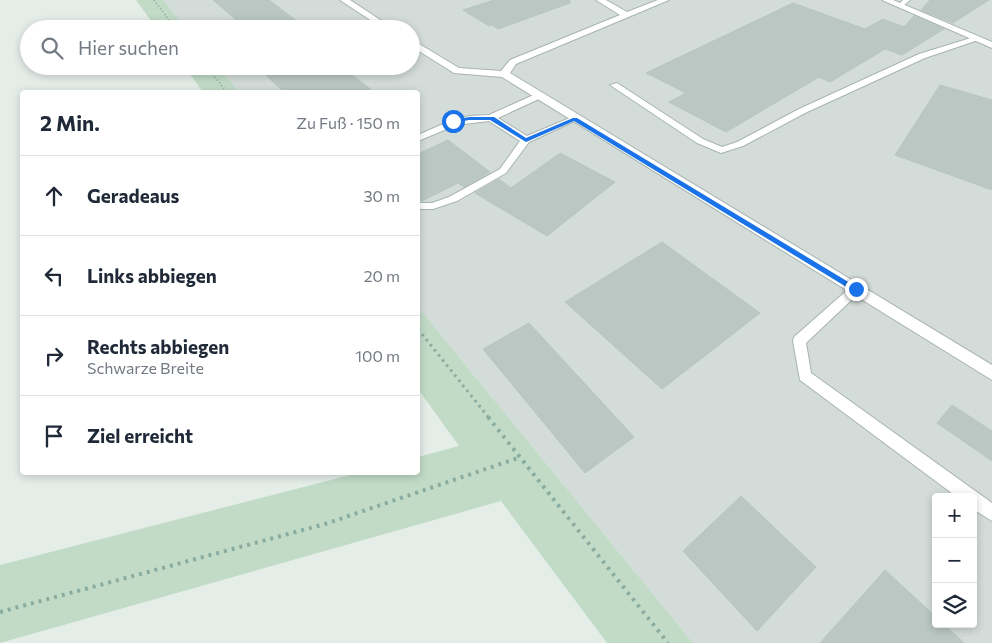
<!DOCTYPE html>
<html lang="de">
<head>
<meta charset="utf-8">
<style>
	:root { --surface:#fff; --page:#f6f6f7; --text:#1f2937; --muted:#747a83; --line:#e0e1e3 }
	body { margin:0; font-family:Commissioner,sans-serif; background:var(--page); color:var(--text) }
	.controls { position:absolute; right:15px; bottom:15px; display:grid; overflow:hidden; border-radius:5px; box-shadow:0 2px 8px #0003 }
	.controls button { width:45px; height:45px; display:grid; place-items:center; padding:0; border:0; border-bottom:1px solid var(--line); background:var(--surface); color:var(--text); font:25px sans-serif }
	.stop { position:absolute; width:15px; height:15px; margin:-11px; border:4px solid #1a73e8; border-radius:50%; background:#fff }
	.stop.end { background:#1a73e8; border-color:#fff; box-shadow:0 1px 5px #0008 }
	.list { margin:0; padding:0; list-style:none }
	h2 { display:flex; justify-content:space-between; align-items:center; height:65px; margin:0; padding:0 20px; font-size:21px }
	h2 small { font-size:16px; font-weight:400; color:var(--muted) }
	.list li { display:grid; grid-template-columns:32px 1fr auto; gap:15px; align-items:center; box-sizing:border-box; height:80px; padding:0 20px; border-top:1px solid var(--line) }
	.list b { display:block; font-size:19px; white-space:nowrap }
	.list p { margin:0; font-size:16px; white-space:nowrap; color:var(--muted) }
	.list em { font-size:16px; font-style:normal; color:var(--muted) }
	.icon { flex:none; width:28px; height:28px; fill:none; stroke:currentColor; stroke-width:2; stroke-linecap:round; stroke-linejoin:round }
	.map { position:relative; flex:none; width:992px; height:643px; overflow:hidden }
	.search { position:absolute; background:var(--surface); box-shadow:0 2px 8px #0003; left:20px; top:20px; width:400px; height:55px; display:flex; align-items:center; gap:12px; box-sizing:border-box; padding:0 18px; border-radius:28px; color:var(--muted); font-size:19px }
	.panel { position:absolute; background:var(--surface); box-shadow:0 2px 8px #0003; left:20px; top:90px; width:400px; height:385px; border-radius:5px }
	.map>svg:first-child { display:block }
	.built { fill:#d3dcd8; fill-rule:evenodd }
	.green { fill:#c1dbc7 }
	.building { fill:#bbc7c2; stroke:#b8c6bf }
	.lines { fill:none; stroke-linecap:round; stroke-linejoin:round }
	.lane-casing { stroke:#a8b4af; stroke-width:2 }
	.street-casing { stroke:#a8b4af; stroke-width:2 }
	.path-far2 { stroke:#89aca0; stroke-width:2; stroke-dasharray:1 2.5; stroke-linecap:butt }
	.path-far1 { stroke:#89aca0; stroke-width:3; stroke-dasharray:2.5 4; stroke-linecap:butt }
	.path { stroke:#89aca0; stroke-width:4; stroke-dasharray:3 5; stroke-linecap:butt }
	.lane { fill:#fff; fill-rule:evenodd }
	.street { fill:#fff; fill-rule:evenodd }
	.route { fill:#1a73e8 }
</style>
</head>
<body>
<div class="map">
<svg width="992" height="643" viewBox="0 0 992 643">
	<rect width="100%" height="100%" fill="#e5ede9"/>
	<!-- built -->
	<path class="built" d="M 163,0 L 992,0 L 992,643 L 693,643 L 418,307 L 418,92 L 239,92 L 217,66 L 411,66 L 411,29 L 187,29 ZM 936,497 L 973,497 L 973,624 L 936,624 Z"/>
	<!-- green -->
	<path class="green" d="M 136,0 L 163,0 L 187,29 L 157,29 Z
		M 184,66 L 217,66 L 239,92 L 203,92 Z
		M 418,307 L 693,643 L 607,643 L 501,501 L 0,643 L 0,565 L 358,473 L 418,472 L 418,457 L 459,446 L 418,389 Z"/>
	<!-- building -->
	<path class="building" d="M 213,0 L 269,0 L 298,22 L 277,29 L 247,29 Z
		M 494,0 L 570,0 L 570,3 L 498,29 L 492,25 L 489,26 L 463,10 Z
		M 930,0 L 989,0 L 953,23 L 921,10 Z
		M 793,3 L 865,29 L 883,19 L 904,27 L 914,16 L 944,29 L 902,55 L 885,49 L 830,82 L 819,77 L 726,132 L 669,102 L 686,93 L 646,73 Z
		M 256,66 L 341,66 L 374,92 L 284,92 Z
		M 940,85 L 992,100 L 992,190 L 895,155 Z
		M 448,140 L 490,172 L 464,187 L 458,183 L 422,201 L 418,201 L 418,154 Z
		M 560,153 L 615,182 L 547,236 L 475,193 L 499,179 L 511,188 Z
		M 662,242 L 760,313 L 662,389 L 565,302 Z
		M 529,323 L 634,437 L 585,473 L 483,349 Z
		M 952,405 L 992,431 L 992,461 L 937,423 Z
		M 741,496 L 816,567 L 757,631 L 683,551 Z
		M 885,570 L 936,617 L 936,624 L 944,624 L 964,643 L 820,643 Z"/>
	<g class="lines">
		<defs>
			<path id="lane" d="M 903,0 L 910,0 L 902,7 L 898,7 L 898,5 Z
				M 974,37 L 981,39 L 925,58 L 805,113 L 743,146 L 721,153 L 697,143 L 610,85 L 617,83 L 703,139 L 722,147 L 737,142 L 799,109 L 919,54 Z
				M 538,93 L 541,94 L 541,98 L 498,118 L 527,136 L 572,117 L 575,116 L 579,119 L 529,142 L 506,173 L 457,201 L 433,209 L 418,209 L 418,203 L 432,203 L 449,197 L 500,169 L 520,141 L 489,121 L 456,125 L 418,141 L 418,135 L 450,121 L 469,116 L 489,115 Z
				M 856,285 L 860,286 L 862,289 L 860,292 L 806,343 L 811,373 L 992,503 L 992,521 L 973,509 L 973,497 L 957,497 L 800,380 L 793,341 L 794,337 L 852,286 Z"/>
			<path id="street" d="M 340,0 L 350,0 L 394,29 L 384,29 Z
				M 596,0 L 606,0 L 627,12 L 658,0 L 669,0 L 516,64 L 510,73 L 992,365 L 992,380 L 502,77 L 454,73 L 411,46 L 411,39 L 459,68 L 501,71 L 510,60 L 620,15 Z
				M 882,0 L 893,0 L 992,42 L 992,48 Z"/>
		</defs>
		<!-- lane casing -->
		<use href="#lane" class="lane-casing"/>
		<!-- street casing -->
		<use href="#street" class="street-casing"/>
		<!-- path-far2 -->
		<path class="path-far2" d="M 154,0 L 176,29
			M 206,66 L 227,92"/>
		<!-- path-far1 -->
		<path class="path-far1" d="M 418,329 L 489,418"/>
		<!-- path -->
		<path class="path" d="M 488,417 L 668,643
			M 0,612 L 325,524 L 521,457"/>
		<!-- lane -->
		<use href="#lane" class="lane"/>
		<!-- street -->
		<use href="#street" class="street"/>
	</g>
	<!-- route -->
	<path class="route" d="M 469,117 L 494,117 L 526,138 L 573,118 L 577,118 L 860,289 L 858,291 L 853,291 L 574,121 L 526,142 L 490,120 L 469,120 L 453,123 L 450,121 Z"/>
</svg>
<div class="controls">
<button>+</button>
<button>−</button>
<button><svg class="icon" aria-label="layers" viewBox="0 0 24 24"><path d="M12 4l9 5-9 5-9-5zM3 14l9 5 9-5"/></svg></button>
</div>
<div class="stop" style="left:453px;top:121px"></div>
<div class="stop end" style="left:856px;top:289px"></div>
<div class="search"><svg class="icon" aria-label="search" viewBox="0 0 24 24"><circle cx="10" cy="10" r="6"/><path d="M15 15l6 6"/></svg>Hier suchen</div>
<section class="panel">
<h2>2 Min.<small>Zu Fuß · 150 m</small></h2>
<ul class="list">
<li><svg class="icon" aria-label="ahead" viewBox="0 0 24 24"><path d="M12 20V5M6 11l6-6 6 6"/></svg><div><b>Geradeaus</b></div><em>30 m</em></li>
<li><svg class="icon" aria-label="left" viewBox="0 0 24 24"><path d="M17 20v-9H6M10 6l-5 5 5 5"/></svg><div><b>Links abbiegen</b></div><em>20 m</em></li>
<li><svg class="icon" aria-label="right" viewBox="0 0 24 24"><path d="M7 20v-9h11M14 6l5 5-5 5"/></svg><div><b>Rechts abbiegen</b><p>Schwarze Breite</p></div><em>100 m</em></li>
<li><svg class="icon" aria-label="arrive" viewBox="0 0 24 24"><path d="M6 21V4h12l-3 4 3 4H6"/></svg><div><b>Ziel erreicht</b></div></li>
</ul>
</section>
</div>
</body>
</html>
